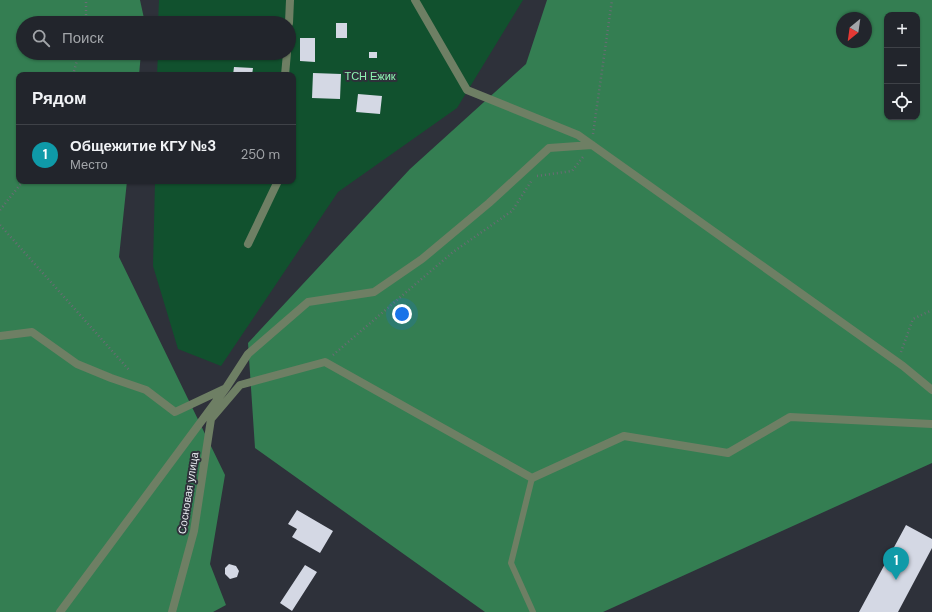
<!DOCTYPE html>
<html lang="ru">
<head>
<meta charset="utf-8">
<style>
	:root { --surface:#22252c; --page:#2a2d34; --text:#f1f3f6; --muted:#a2a5a9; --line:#3f4248; --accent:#8c9099 }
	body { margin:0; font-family:"DM Sans",sans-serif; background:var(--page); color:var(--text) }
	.controls { position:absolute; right:12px; top:12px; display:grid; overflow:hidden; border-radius:8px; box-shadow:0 1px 3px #0004 }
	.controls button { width:36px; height:36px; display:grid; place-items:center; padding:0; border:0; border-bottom:1px solid var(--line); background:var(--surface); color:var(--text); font:20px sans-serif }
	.compass { position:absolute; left:836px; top:12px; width:36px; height:36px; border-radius:50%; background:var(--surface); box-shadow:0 1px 3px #0004; rotate:209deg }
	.you { position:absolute; left:402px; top:314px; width:14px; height:14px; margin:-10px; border:3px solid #fff; border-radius:50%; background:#1a73e8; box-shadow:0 0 0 6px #1a73e833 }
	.badge { display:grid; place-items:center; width:26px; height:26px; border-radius:50%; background:var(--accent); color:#fff; font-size:13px; font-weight:700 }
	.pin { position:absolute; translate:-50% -33px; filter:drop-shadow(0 1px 2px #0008) }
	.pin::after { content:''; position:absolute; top:21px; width:14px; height:12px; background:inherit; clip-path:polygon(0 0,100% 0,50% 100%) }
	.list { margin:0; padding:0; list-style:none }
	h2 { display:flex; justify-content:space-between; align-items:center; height:52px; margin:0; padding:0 16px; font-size:17px }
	h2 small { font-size:13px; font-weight:400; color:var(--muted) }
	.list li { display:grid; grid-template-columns:26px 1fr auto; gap:12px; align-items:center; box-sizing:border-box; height:60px; padding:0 16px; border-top:1px solid var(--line) }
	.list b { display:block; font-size:15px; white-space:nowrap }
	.list p { margin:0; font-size:13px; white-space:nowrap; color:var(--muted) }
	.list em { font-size:13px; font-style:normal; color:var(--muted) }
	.icon { flex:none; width:22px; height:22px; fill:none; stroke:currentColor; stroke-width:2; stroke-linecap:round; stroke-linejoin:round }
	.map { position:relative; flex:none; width:932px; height:612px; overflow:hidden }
	.search { position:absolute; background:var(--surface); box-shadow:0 1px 3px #0004; left:16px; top:16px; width:280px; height:44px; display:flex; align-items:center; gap:10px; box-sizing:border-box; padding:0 14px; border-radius:22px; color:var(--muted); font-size:15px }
	.panel { position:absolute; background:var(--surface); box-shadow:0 1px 3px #0004; left:16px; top:72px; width:280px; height:112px; border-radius:8px }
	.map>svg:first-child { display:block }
	.green { fill:#11512e }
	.forest { fill:#347e52; fill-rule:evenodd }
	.building { fill:#d4d8e4 }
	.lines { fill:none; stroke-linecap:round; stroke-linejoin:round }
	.path { stroke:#696c74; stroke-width:2.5; stroke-dasharray:1 3; stroke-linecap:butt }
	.service { stroke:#6e7f64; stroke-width:6 }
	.minor { stroke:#6e7f64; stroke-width:8 }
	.labels { text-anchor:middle; stroke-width:4; stroke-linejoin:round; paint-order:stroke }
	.park-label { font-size:11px; fill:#8ef3b2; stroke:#2e313a }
	.street-label { font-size:11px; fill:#ebedf3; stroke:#2e313a }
</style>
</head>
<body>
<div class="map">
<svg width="932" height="612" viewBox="0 0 932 612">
	<rect width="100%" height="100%" fill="#2e313a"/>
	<!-- green -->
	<path class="green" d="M 159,0 L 523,0 L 457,108 L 338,192 L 221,366 L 178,349 L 153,266 L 155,181 L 293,181 L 293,75 L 157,75 L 158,53 L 289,53 L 289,23 L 158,23 Z"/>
	<!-- forest -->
	<path class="forest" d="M 0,0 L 140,0 L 145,23 L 23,23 L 23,53 L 141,53 L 139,75 L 19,75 L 19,181 L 127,181 L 119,257 L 225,475 L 210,564 L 226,605 L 213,612 L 0,612 Z
		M 547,0 L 932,0 L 932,463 L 603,612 L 485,612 L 255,448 L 248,343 L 410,169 L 526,64 ZM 887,15 L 917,15 L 917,117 L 887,117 ZM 842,18 L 866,18 L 866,42 L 842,42 Z"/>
	<!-- building -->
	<path class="building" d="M 336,23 L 347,23 L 347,38 L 336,38 Z
		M 300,38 L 315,38 L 315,62 L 300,61 Z
		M 369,52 L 377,52 L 377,58 L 369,58 Z
		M 161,53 L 181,53 L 181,57 L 161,57 Z
		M 234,67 L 253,68 L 252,75 L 233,75 Z
		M 313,73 L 341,74 L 340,99 L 312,98 Z
		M 358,94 L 382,96 L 380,114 L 356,112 Z
		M 297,510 L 333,531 L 320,553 L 292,537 L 297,529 L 288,524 Z
		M 906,525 L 932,539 L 932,548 L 898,612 L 859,612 Z
		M 229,564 L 236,566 L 239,571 L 237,577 L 230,579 L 225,574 L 225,568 Z
		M 305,565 L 317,572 L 292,611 L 280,603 Z"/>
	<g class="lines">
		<!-- path -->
		<path class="path" d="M 86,23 L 86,0
			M 73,75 L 79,53
			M 593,134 L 612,0
			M 537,176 L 572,171 L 583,157
			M 0,210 L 23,181
			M 0,225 L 130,371
			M 901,352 L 913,319 L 932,310
			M 333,355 L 453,252 L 512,211 L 532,180"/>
		<!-- service -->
		<path class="service" d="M 532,478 L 511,563 L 533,612"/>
		<!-- minor -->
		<path class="minor" d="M 415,0 L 467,90 L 578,135 L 903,366 L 932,390
			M 289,23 L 290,0
			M 285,75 L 287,53
			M 248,244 L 278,181
			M 0,336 L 32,332 L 77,364 L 111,378 L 146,390 L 175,412 L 226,388
			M 60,612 L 226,388 L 248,354 L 308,302 L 374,292 L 422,259 L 489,203 L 549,148 L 592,145
			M 172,612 L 194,531 L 211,419 L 240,385 L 325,362 L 532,478 L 624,436 L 728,453 L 790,417 L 932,424"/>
	</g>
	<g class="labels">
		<!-- park labels -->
		<g class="park-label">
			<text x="370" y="80">ТСН Ежик</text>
		</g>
		<!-- street labels -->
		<g class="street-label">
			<text transform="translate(188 493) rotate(-81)" y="4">Сосновая улица</text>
		</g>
	</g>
</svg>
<div class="controls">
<button>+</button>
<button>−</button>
<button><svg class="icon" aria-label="locate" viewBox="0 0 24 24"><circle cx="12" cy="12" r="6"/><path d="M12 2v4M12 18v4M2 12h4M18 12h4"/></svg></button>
</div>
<svg class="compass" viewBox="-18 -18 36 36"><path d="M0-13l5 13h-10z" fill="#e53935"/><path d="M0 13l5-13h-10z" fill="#a2a5a9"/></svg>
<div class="you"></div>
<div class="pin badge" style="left:896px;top:580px;background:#0f9aa8">1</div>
<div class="search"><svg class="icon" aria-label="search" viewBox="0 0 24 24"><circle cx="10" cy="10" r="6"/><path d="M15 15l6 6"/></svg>Поиск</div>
<section class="panel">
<h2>Рядом<small></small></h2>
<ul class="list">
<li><span class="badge" style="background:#0f9aa8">1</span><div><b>Общежитие КГУ №3</b><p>Место</p></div><em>250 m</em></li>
</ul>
</section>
</div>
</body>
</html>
